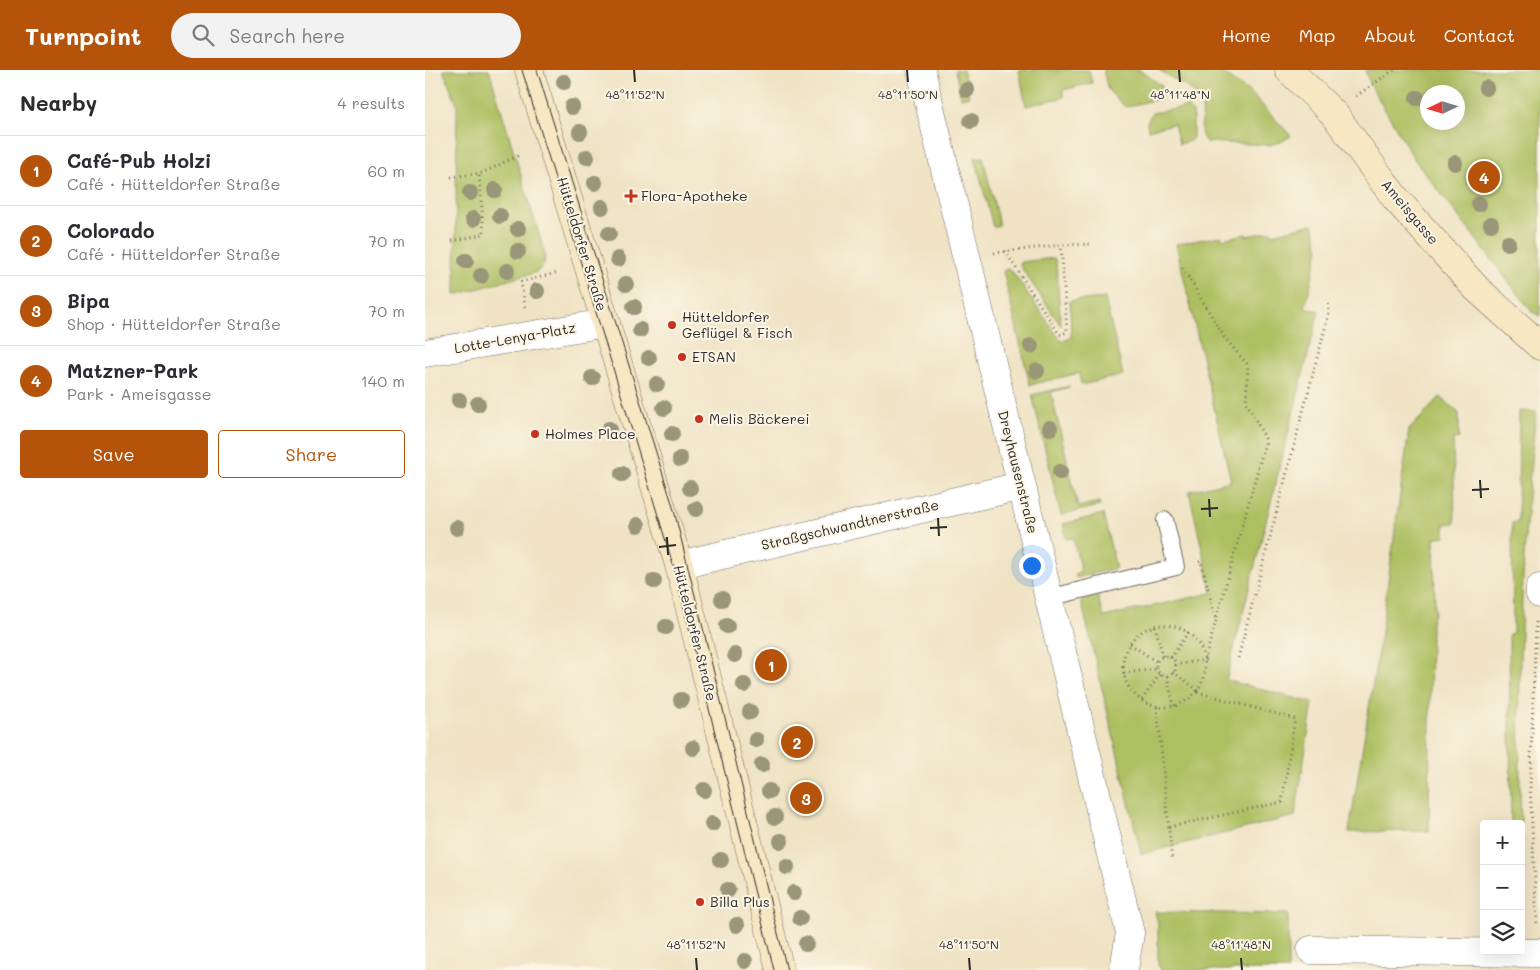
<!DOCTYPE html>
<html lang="en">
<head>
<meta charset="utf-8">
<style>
	:root { --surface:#fff; --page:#f2f2f3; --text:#2b2b33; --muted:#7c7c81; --line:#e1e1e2; --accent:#b45309 }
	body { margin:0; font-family:Mali,sans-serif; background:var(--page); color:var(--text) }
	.controls { position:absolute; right:15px; bottom:15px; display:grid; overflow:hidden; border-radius:5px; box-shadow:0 5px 20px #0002 }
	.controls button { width:45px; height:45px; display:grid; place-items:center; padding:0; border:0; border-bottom:1px solid var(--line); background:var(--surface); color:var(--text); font:25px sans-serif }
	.compass { position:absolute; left:995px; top:15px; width:45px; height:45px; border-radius:50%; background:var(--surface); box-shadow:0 5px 20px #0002; rotate:266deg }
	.you { position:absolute; left:606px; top:495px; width:18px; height:18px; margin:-12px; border:4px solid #fff; border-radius:50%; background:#1a73e8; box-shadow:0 0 0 8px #1a73e833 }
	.badge { display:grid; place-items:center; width:32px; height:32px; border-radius:50%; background:var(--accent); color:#fff; font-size:16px; font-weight:700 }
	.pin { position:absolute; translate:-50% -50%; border:2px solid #fff; box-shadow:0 1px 5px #0006 }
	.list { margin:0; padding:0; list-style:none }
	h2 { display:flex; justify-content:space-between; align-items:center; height:65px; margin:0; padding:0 20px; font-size:21px }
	h2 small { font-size:16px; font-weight:400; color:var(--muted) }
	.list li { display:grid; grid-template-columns:32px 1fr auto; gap:15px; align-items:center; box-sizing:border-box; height:70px; padding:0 20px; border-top:1px solid var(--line) }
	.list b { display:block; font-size:19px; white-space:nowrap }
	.list p { margin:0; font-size:16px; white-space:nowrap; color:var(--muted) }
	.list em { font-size:16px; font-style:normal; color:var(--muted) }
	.actions { display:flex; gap:10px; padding:15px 20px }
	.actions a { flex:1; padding:11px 0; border:1px solid var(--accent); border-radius:5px; text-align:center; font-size:18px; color:var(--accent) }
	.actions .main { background:var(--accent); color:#fff }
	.icon { flex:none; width:28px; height:28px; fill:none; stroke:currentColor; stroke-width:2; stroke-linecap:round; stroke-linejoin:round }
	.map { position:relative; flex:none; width:1115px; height:900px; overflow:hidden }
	header { display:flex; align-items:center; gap:30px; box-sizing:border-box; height:70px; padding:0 25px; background:var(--accent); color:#fff }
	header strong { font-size:24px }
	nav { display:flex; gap:28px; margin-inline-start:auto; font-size:18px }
	.search { width:350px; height:45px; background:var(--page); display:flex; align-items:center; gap:12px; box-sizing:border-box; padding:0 18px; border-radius:28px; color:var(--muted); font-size:19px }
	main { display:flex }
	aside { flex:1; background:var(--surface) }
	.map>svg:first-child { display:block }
	.green { fill:#aebf62; stroke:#6c7546; fill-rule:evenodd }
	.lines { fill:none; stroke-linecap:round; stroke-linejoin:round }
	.service-casing { stroke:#706b61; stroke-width:18 }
	.minor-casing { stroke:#706b61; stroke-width:29 }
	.secondary-casing { stroke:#706b61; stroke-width:29 }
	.path { stroke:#706b61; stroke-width:3; stroke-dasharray:1 4; stroke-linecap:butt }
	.service { stroke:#fff; stroke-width:16 }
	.minor { stroke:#fff; stroke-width:28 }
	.secondary { stroke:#f7e8c3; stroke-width:28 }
	.tram { stroke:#2b2b2b; stroke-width:1 }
	.tree { fill:#999679 }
	.ticks { fill:none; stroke:#2b2b2b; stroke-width:2 }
	.poi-dot { fill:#c8321e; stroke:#fcf5e5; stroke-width:2 }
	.labels { text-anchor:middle; stroke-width:4; stroke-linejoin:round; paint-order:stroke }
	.poi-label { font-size:14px; fill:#2b2b2b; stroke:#fcf5e5; text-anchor:start }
	.street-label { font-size:14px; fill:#2b2b2b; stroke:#fcf5e5 }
	.ticks-label { font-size:12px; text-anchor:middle; fill:#2b2b2b; stroke:#fcf5e5; stroke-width:4; stroke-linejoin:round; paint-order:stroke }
</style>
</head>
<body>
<header>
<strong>Turnpoint</strong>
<div class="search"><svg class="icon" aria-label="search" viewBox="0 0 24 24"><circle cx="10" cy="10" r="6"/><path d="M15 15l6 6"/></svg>Search here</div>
<nav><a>Home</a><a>Map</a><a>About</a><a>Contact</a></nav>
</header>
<main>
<aside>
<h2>Nearby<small>4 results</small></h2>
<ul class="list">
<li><span class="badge">1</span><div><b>Café-Pub Holzi</b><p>Café · Hütteldorfer Straße</p></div><em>60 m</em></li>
<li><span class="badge">2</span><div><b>Colorado</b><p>Café · Hütteldorfer Straße</p></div><em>70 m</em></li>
<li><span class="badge">3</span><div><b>Bipa</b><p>Shop · Hütteldorfer Straße</p></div><em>70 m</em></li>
<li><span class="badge">4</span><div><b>Matzner-Park</b><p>Park · Ameisgasse</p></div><em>140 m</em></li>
</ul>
<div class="actions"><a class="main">Save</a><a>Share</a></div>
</aside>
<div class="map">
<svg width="1115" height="900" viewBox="0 0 1115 900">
	<rect width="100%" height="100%" fill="#fcf5e5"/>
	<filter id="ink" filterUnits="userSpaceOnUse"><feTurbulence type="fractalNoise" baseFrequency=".02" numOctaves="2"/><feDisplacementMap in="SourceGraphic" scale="10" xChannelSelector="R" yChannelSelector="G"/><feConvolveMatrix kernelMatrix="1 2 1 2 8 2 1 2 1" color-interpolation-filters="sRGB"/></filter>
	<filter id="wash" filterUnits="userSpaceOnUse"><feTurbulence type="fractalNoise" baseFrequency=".0096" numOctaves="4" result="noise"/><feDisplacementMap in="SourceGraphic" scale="20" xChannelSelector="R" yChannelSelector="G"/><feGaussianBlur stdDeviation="1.12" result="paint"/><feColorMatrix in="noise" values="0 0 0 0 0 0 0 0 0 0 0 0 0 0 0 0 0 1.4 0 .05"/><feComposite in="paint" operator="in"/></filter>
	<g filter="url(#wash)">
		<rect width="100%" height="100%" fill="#efe3c4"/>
		<!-- green -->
		<path class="green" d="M 18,0 L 64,0 L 120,184 L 119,195 L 112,202 L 30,225 L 32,34 Z
			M 530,0 L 538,0 L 544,26 L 536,28 Z
			M 594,0 L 664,0 L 667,13 L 638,20 L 639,27 L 601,36 Z
			M 678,0 L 715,0 L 737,16 L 737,25 L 733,29 L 700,37 L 683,20 Z
			M 734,0 L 793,0 L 826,23 L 866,66 L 856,72 L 844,75 L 781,72 C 770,61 782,43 775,30 C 770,20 744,7 734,0 Z
			M 940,0 L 1115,0 L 1115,246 L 1107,242 L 990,90 L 946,16 ZM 1002,22 L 1032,22 L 1032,52 L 1002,52 Z
			M 762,37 L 768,43 L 768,68 L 765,71 L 754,74 L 749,54 L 723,60 L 722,52 L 727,43 Z
			M 558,87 L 574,155 L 568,157 L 550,88 Z
			M 888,154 L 894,179 L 880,237 L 894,241 L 801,610 L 888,633 L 870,746 L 716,784 L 656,530 L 673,526 L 678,547 L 787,523 L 764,421 L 806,411 L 751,174 L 796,166 L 798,169 L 821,164 L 822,166 L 846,161 L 847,164 Z
			M 629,188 L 631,192 L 636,256 L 595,196 L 596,192 Z
			M 581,198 L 586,200 L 637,272 L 646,267 L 645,231 L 680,228 L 698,305 L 656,315 L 654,303 L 605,315 L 578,201 Z
			M 645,316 L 645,317 L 626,322 L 653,437 L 674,432 L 675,436 L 636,445 L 607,325 Z
			M 1015,327 L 1034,343 L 1034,368 L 1028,369 L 1030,453 L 1020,454 L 1020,466 L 1009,468 L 1010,541 L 1006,552 L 1004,761 L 924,762 L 955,569 L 984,360 Z
			M 1094,341 L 1111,342 C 1096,478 1092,617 1096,754 L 1086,754 L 1084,564 L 1088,563 L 1087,453 L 1093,452 Z
			M 678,444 L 691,498 L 651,508 L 650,504 L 656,502 L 648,468 L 641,469 L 638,454 Z
			M 730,842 L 863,844 L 863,900 L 736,900 L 733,895 L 733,853 Z"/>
	</g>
	<g filter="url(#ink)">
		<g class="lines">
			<defs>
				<path id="service" d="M 623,528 L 751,497 L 740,450"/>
				<path id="minor" d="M 496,0 L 705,863 L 699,900
					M 0,283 L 181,253
					M 254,495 L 596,416
					M 1115,524 L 1115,518
					M 886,880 L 1115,883"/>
				<path id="secondary" d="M 104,0 L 254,495 L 355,900
					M 864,0 L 910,45 L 971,129 L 1051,218 L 1115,276"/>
			</defs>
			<!-- service casing -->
			<use href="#service" class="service-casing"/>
			<!-- minor casing -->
			<use href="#minor" class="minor-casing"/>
			<!-- secondary casing -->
			<use href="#secondary" class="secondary-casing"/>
			<!-- path -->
			<path class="path" d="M 931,26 L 969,0
				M 26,107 L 57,103 L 95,85
				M 27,171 L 59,164 L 54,104
				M 580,181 L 634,264 L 637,265 L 642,261 L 636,175
				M 569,183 L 636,175 L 668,174
				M 100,237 L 96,212 L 131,203
				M 774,492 L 776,491 L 791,551
				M 1111,552 L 1105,715 L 1112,855
				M698 596a41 41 0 1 1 82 0a41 41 0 1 1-82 0Z
				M 730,556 L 738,587
				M 705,574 L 732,592
				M731 596a10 10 0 1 1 20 0a10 10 0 1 1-20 0Z
				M 746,588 L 763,562
				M 813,588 L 904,243 L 903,231
				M 750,595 L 780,590 L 841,370 L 821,332 L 823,295 L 799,267 L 756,195
				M 748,602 L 773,620
				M 699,603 L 731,599
				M 742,606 L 749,636
				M 717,630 L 735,604
				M 732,637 L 747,790
				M 744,757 L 857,732 L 870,649 L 772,622"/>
			<!-- service -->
			<use href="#service" class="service"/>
			<!-- minor -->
			<use href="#minor" class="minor"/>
			<!-- secondary -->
			<use href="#secondary" class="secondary"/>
			<!-- tram -->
			<path class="tram" d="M 97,0 L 249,498 L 349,900
				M 112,0 L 249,440 L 362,900"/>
		</g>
		<!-- trees -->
		<g class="tree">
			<circle cx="139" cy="12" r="8"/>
			<circle cx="1061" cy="18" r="8"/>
			<circle cx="542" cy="20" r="8"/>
			<circle cx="992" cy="28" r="8"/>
			<circle cx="147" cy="37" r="8"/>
			<circle cx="546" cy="51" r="8"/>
			<circle cx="155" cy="62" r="8"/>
			<circle cx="162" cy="87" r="8"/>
			<circle cx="1030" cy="93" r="8"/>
			<circle cx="170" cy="113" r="8"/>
			<circle cx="70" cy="120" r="8"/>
			<circle cx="45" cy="123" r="8"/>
			<circle cx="1054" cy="134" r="8"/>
			<circle cx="177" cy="137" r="8"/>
			<circle cx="75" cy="146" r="8"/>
			<circle cx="48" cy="149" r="8"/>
			<circle cx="1066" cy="154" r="8"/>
			<circle cx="93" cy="159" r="8"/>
			<circle cx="184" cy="164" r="8"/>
			<circle cx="1083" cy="173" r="8"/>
			<circle cx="93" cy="181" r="8"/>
			<circle cx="193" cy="189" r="8"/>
			<circle cx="41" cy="191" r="8"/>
			<circle cx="82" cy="201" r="8"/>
			<circle cx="56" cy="206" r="8"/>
			<circle cx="201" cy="214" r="8"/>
			<circle cx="112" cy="221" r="8"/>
			<circle cx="209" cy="237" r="8"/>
			<circle cx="215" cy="260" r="8"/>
			<circle cx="606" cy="276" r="8"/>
			<circle cx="224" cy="288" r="8"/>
			<circle cx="612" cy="301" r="8"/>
			<circle cx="167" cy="308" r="8"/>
			<circle cx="232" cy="314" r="8"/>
			<circle cx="34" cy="330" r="8"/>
			<circle cx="53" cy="334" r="8"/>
			<circle cx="239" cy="338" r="8"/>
			<circle cx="625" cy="358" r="8"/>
			<circle cx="184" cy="359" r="8"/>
			<circle cx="247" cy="364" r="8"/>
			<circle cx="255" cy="389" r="8"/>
			<circle cx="635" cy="402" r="8"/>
			<circle cx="197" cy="404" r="8"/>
			<circle cx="265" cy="418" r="8"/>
			<circle cx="271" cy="439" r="8"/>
			<circle cx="213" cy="455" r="8"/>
			<circle cx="32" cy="458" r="8"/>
			<circle cx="229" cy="511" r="8"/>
			<circle cx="297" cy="529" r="8"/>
			<circle cx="302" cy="556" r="8"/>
			<circle cx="241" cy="557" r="8"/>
			<circle cx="310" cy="585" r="8"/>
			<circle cx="319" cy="615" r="8"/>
			<circle cx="256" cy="630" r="8"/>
			<circle cx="325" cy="642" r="8"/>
			<circle cx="331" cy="670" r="8"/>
			<circle cx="268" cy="678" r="8"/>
			<circle cx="337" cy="695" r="8"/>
			<circle cx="279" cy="720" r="8"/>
			<circle cx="344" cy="721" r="8"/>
			<circle cx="350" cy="747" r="8"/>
			<circle cx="287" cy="754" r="8"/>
			<circle cx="356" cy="771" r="8"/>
			<circle cx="296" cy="790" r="8"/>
			<circle cx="362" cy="797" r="8"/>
			<circle cx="303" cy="820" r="8"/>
			<circle cx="369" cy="823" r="8"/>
			<circle cx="375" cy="848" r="8"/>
			<circle cx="312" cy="855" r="8"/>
			<circle cx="381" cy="874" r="8"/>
			<circle cx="320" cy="891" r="8"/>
		</g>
	</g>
	<!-- ticks -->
	<path class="ticks" d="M 209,0 L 210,12M 482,0 L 483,12M 754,0 L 755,12M 1055,410 L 1056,428M 1047,420 L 1064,419M 784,429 L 785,447M 776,439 L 793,438M 513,448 L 514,466M 505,458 L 522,457M 242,467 L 243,485M 234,477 L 251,475M 271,888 L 272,900M 544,888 L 545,900M 816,888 L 817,900"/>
	<!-- markers -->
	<g class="poi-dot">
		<path d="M203.5 118.5h5v5h5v5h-5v5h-5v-5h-5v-5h5z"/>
		<circle cx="247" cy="255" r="5"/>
		<circle cx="257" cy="287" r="5"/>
		<circle cx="274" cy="349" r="5"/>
		<circle cx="110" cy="364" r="5"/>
		<circle cx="275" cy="832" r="5"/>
	</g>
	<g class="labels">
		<!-- poi labels -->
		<g class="poi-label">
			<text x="216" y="131">Flora-Apotheke</text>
			<text x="257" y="252">Hütteldorfer<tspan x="257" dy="16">Geflügel &amp; Fisch</tspan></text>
			<text x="267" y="292">ETSAN</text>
			<text x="284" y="354">Melis Bäckerei</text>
			<text x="120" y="369">Holmes Place</text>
			<text x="285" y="837">Billa Plus</text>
		</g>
		<!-- street labels -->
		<g class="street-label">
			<text transform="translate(985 142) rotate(50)" y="5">Ameisgasse</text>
			<text transform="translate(157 174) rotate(73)" y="5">Hütteldorfer Straße</text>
			<text transform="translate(90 268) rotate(-10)" y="5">Lotte-Lenya-Platz</text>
			<text transform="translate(593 402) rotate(76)" y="5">Dreyhausenstraße</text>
			<text transform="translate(425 455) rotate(-13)" y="5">Straßgschwandtnerstraße</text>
			<text transform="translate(270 563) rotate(76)" y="5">Hütteldorfer Straße</text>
		</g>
	</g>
	<g class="ticks-label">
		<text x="210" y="29">48°11'52"N</text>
		<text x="483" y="29">48°11'50"N</text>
		<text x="755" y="29">48°11'48"N</text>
		<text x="271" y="879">48°11'52"N</text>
		<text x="544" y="879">48°11'50"N</text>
		<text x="816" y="879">48°11'48"N</text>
	</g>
</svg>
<div class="controls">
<button>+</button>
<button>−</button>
<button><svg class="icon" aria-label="layers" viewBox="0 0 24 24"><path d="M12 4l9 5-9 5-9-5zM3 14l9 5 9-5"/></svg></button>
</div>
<svg class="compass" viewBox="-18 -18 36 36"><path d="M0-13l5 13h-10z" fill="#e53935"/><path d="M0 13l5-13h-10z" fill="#7c7c81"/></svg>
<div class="you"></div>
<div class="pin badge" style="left:346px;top:595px">1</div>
<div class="pin badge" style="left:372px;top:672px">2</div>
<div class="pin badge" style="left:381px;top:728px">3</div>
<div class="pin badge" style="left:1059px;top:107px">4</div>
</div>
</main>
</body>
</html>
